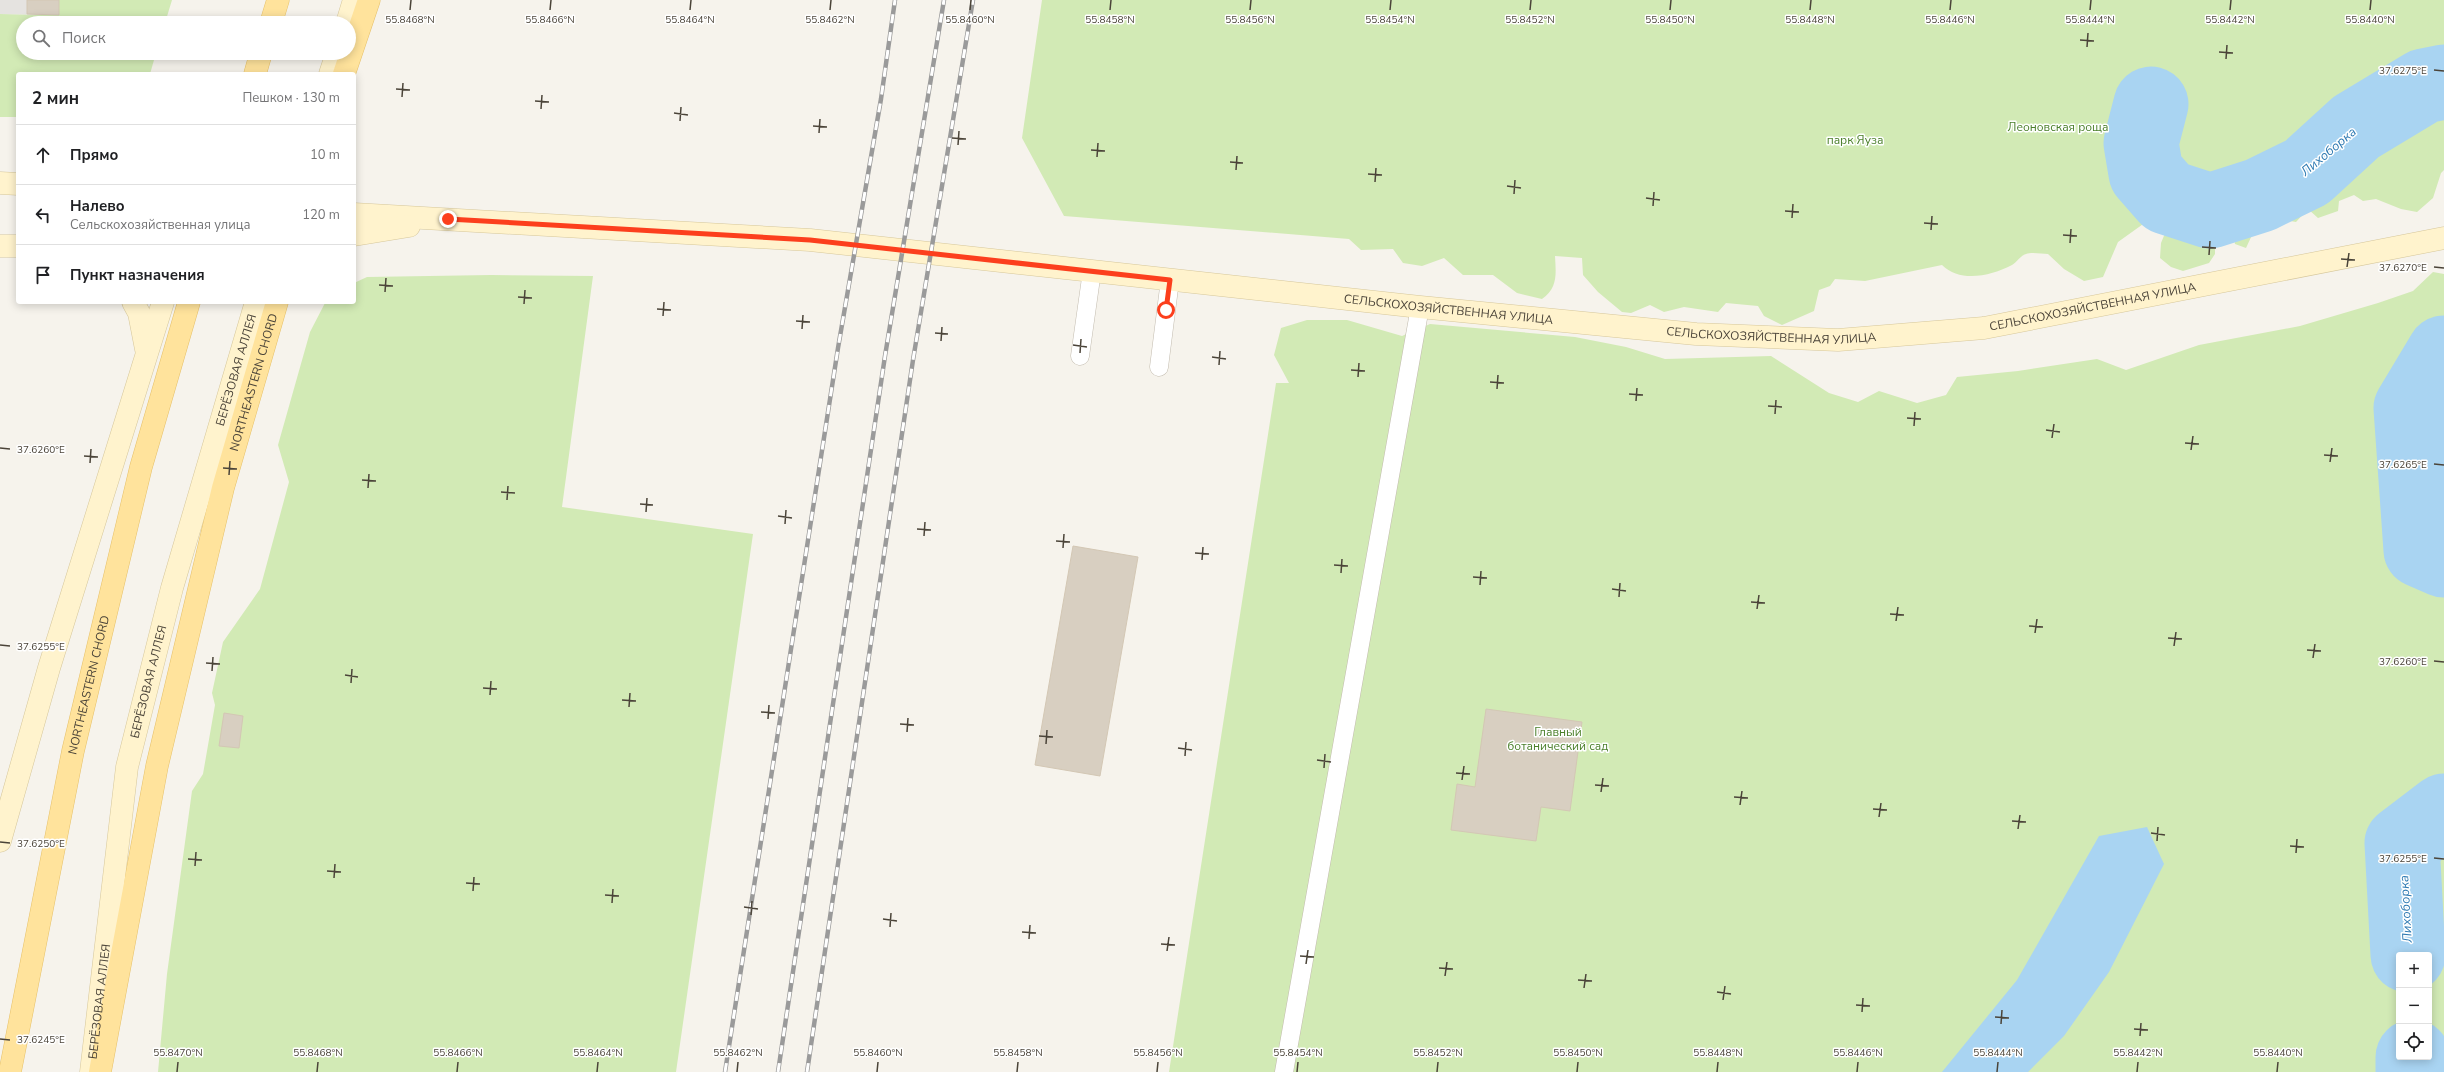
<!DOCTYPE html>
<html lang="ru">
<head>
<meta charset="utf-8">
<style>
	:root { --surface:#fff; --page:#f6f6f6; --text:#202124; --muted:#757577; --line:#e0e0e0 }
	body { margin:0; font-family:"Nunito Sans",sans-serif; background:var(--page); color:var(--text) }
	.controls { position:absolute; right:12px; bottom:12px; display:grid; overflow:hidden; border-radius:4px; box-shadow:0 2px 10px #0003 }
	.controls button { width:36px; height:36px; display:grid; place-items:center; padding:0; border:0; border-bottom:1px solid var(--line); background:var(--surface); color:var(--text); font:20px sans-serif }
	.stop { position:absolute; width:12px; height:12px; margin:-9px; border:3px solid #fc3f1d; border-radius:50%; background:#fff }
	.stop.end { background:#fc3f1d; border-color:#fff; box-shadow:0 1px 4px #0008 }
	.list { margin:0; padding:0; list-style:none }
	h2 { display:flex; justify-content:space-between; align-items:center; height:52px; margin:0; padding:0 16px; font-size:17px }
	h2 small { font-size:13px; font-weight:400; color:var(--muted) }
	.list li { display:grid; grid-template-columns:26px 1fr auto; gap:12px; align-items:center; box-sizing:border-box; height:60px; padding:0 16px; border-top:1px solid var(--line) }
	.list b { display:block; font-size:15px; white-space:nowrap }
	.list p { margin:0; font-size:13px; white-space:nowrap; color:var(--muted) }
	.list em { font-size:13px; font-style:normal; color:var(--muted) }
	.icon { flex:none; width:22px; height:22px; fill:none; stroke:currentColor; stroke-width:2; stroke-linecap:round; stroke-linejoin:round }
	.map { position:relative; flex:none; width:2444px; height:1072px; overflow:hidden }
	.search { position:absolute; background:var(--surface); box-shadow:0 2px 10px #0003; left:16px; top:16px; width:340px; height:44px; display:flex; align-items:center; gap:10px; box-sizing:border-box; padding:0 14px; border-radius:22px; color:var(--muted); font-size:15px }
	.panel { position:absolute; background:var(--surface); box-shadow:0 2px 10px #0003; left:16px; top:72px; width:340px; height:232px; border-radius:4px }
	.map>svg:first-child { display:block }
	.green { fill:#d2eab5; fill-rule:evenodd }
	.parking { fill:#e5e3e0 }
	.water { fill:#a9d4f2 }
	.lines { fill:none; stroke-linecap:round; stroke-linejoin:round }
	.river { stroke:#a9d4f2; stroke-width:75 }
	.building { fill:#d8cfc1; stroke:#d3c7b4 }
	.lane-casing { stroke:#c2bbae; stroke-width:19 }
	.secondary-casing { stroke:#d6c79b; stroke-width:23 }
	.primary-casing { stroke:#e6c16a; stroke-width:23 }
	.lane { stroke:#fff; stroke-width:18 }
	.secondary { stroke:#fff3cd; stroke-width:22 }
	.primary { stroke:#ffe39c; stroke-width:22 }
	.rail-casing { stroke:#9a9a9a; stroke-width:4.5 }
	.rail { stroke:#fff; stroke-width:3; stroke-dasharray:9; stroke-linecap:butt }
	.route { stroke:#fc3f1d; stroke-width:5 }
	.ticks { fill:none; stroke:#4b4439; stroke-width:1.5 }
	.labels { text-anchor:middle; stroke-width:3; stroke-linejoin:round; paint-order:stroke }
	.park-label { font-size:12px; fill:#4a7f2a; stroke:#fff }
	.street-label { font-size:12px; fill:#4b4439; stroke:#fff }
	.water-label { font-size:13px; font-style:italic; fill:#2e7ab2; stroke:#fff }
	.ticks-label { font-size:10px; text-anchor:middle; fill:#4b4439; stroke:#fff; stroke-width:3; stroke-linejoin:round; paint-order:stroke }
</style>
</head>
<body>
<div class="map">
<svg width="2444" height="1072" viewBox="0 0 2444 1072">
	<rect width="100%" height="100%" fill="#f6f3ec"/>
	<!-- green -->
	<path class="green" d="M 59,0 L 172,0 L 165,23 L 23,23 L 23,53 L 156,53 L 150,74 L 18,74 L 18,117 L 0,117 L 0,14 L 58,15 Z
		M 1042,0 L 2444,0 L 2444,170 L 2441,173 L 2433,198 L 2417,212 L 2401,209 L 2376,199 L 2363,201 L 2354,195 L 2339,201 L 2338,211 L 2318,218 L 2308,209 L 2296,222 L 2272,218 L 2258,222 L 2246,248 L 2235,244 L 2231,223 L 2215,229 L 2215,254 L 2209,263 L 2183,271 L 2171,267 L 2160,258 L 2161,243 L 2168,226 L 2154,220 L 2146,222 L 2118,242 L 2103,277 L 2084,281 L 2064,269 L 2048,254 C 2042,254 2032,252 2026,254 C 2021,255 2017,262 2012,265 C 1991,276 1960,283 1942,265 L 1865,281 L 1835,279 L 1830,286 L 1819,290 L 1814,311 L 1782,325 L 1764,316 L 1758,306 L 1726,303 L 1718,312 L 1684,307 L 1664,312 L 1650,305 L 1631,313 L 1622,312 L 1598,292 L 1583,275 L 1582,258 L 1555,256 C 1556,274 1558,288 1542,299 L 1517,293 L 1493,275 L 1463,275 L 1444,258 L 1422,266 L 1403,263 L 1393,249 L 1361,250 L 1349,239 L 1064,216 L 1022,138 Z
		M 2433,272 L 2444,274 L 2444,1072 L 1169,1072 L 1276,383 L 1289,383 L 1274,355 L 1281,328 L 1307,320 L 1347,320 L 1402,336 L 1430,324 L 1575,337 L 1626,347 L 1665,359 L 1771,356 L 1829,393 L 1858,402 L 1879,391 L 1917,403 L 1946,395 L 1957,377 L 2018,371 L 2097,359 L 2126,370 L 2199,345 L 2300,326 L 2378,303 L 2413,291 ZM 2399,955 L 2429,955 L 2429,1057 L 2399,1057 Z
		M 491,275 L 593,276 L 562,507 L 753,534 L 676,1072 L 158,1072 L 167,974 L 192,791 L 203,774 L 215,705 L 212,693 L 223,642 L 260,589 L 289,482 L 278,445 L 310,332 L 325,303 L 354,302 L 354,283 L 367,277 Z"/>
	<!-- parking -->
	<path class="parking" d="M 0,0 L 59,0 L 59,15 L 0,14 Z"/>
	<!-- water -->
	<path class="water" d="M 2147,827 L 2164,864 L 2109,972 L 2064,1036 L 2028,1072 L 1942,1072 L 2017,980 L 2099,836 Z"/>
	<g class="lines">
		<!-- river -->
		<path class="river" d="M 2151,104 L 2141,143 L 2146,173 L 2167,197 L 2210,211 L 2260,195 L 2307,172 L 2356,127 L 2424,86 L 2444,82
			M 2444,353 L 2411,408 L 2421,550 L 2444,560
			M 2408,955 L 2402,843 L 2444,811
			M 2413,1057 L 2413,1072"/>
	</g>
	<!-- building -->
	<path class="building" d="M 27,0 L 59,0 L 59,15 L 27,14 Z
		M 1073,546 L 1138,557 L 1100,776 L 1035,765 Z
		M 1486,709 L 1582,722 L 1570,811 L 1541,807 L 1536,841 L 1451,830 L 1457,784 L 1475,787 Z
		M 224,713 L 243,716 L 239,748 L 219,746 Z"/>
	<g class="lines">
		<defs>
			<path id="lane" d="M 1080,356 L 1092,271
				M 1159,367 L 1170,280
				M 1284,1072 L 1420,307"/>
			<g id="secondary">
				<path d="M 347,23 L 354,0"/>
				<path d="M 330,74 L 337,53"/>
				<path d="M 0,183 L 18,184"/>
				<path id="s1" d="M 354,214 L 810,240 L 1420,307 L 1696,334 L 1838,340 L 1984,328 L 2444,238"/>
				<path d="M 354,235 L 409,226"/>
				<path d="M 0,246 L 18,246"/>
				<path d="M 133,302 L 139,313 L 146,349"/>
				<path d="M 0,841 L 49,668 L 163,302"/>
				<path id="s2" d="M 91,1072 L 127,767 L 172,588 L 256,302"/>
			</g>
			<g id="primary">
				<path d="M 271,23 L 278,0"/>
				<path d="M 255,74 L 261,53"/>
				<path d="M 344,74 L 369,0"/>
				<path id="s3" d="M 10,1072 L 73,751 L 141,467 L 189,302"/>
				<path id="s4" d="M 100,1072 L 157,766 L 223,488 L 277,302"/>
			</g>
		</defs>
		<!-- lane casing -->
		<use href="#lane" class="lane-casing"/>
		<!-- secondary casing -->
		<use href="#secondary" class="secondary-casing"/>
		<!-- primary casing -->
		<use href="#primary" class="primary-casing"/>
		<!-- lane -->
		<use href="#lane" class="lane"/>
		<!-- secondary -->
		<use href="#secondary" class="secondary"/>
		<!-- primary -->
		<use href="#primary" class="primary"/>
		<defs>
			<path id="rail" d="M 725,1072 L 838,348 L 881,99 L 895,0
				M 778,1072 L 885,356 L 944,0
				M 807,1072 L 913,360 L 973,0"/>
		</defs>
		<!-- rail casing -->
		<use href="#rail" class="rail-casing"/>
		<!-- rail -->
		<use href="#rail" class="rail"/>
	</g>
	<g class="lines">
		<!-- route -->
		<path class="route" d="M 448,219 L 810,240 L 1170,280 L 1166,310"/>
	</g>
	<!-- ticks -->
	<path class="ticks" d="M 410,10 L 411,0M 550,10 L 551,0M 690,10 L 691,0M 830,10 L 831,0M 970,10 L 971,0M 1110,10 L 1111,0M 1250,10 L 1251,0M 1390,10 L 1391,0M 1530,10 L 1531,0M 1670,10 L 1671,0M 1810,10 L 1811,0M 1950,10 L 1951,0M 2090,10 L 2091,0M 2230,10 L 2231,0M 2370,10 L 2371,0M 2080,40 L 2094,41M 2087,47 L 2088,33M 2219,52 L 2233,53M 2226,59 L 2227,45M 2434,70 L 2444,71M 396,89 L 410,90M 402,97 L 403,83M 535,101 L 549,102M 541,109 L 542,95M 674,113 L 688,115M 680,121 L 681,107M 813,126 L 827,127M 819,133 L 820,119M 952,138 L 966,139M 958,145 L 959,131M 1091,150 L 1105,151M 1097,157 L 1098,143M 1230,162 L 1243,163M 1236,170 L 1237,156M 1368,174 L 1382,175M 1375,182 L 1376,168M 1507,186 L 1521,188M 1514,194 L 1515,180M 1646,198 L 1660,200M 1653,206 L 1654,192M 1785,211 L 1799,212M 1792,218 L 1793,204M 1924,223 L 1938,224M 1931,230 L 1932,216M 2063,235 L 2077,236M 2070,243 L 2071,229M 2202,247 L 2216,248M 2209,255 L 2210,241M 2341,259 L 2355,260M 2347,267 L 2349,253M 2434,267 L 2444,268M 379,285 L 393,286M 385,292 L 386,278M 518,297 L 532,298M 524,304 L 525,290M 657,309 L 671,310M 663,316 L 664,302M 796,321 L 810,322M 802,329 L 803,315M 935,333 L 948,334M 941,341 L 942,327M 1073,345 L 1087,347M 1080,353 L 1081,339M 1212,357 L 1226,359M 1219,365 L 1220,351M 1351,370 L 1365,371M 1358,377 L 1359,363M 1490,382 L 1504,383M 1497,389 L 1498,375M 1629,394 L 1643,395M 1636,401 L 1637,388M 1768,406 L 1782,407M 1775,414 L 1776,400M 1907,418 L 1921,419M 1914,426 L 1915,412M 2046,430 L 2060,432M 2052,438 L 2054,424M 2185,443 L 2199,444M 0,448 L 10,449M 2191,450 L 2193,436M 2324,455 L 2338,456M 84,456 L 98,457M 2330,462 L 2332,448M 90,463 L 91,449M 2434,464 L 2444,465M 223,468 L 237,469M 229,475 L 230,461M 362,480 L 376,481M 368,488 L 369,474M 501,492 L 515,493M 507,500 L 508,486M 640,504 L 653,505M 646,512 L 647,498M 778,516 L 792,518M 785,524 L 786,510M 917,529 L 931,530M 924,536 L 925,522M 1056,541 L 1070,542M 1063,548 L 1064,534M 1195,553 L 1209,554M 1202,560 L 1203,547M 1334,565 L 1348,566M 1341,573 L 1342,559M 1473,577 L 1487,578M 1480,585 L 1481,571M 1612,589 L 1626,591M 1619,597 L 1620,583M 1751,602 L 1765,603M 1757,609 L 1759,595M 1890,614 L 1904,615M 1896,621 L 1898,607M 2029,626 L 2043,627M 2035,633 L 2037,619M 2168,638 L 2182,639M 0,645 L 10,646M 2174,646 L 2176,632M 2307,650 L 2321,651M 2313,658 L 2315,644M 2434,661 L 2444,662M 206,663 L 220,664M 212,671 L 213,657M 345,675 L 358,677M 351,683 L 352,669M 483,688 L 497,689M 490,695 L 491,681M 622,700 L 636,701M 629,707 L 630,693M 761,712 L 775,713M 768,719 L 769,705M 900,724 L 914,725M 907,732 L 908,718M 1039,736 L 1053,737M 1046,744 L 1047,730M 1178,748 L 1192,750M 1185,756 L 1186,742M 1317,760 L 1331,762M 1324,768 L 1325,754M 1456,773 L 1470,774M 1462,780 L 1464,766M 1595,785 L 1609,786M 1601,792 L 1603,778M 1734,797 L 1748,798M 1740,805 L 1742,791M 1873,809 L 1887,810M 1879,817 L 1881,803M 2012,821 L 2026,822M 2018,829 L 2020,815M 2151,833 L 2165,835M 2157,841 L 2158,827M 0,842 L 10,843M 2290,846 L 2304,847M 2296,853 L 2297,839M 2434,858 L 2444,859M 188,859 L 202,860M 195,866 L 196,852M 327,871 L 341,872M 334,878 L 335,864M 466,883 L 480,884M 473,891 L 474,877M 605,895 L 619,896M 612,903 L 613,889M 744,907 L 758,909M 751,915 L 752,901M 883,919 L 897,921M 890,927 L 891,913M 1022,932 L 1036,933M 1029,939 L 1030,925M 1161,944 L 1175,945M 1167,951 L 1169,937M 1300,956 L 1314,957M 1306,964 L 1308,950M 1439,968 L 1453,969M 1445,976 L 1447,962M 1578,980 L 1592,981M 1584,988 L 1586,974M 1717,992 L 1731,994M 1723,1000 L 1725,986M 1856,1005 L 1870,1006M 1862,1012 L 1863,998M 1995,1017 L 2009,1018M 2001,1024 L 2002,1010M 2134,1029 L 2148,1030M 2140,1036 L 2141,1023M 0,1039 L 10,1040M 177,1072 L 178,1062M 317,1072 L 318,1062M 457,1072 L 458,1062M 597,1072 L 598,1062M 737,1072 L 738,1062M 877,1072 L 878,1062M 1017,1072 L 1018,1062M 1157,1072 L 1158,1062M 1297,1072 L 1298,1062M 1437,1072 L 1438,1062M 1577,1072 L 1578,1062M 1717,1072 L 1718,1062M 1857,1072 L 1858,1062M 1997,1072 L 1998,1062M 2137,1072 L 2138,1062M 2277,1072 L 2278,1062"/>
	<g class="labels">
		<!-- park labels -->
		<g class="park-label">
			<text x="2058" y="131">Леоновская роща</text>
			<text x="1855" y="144">парк Яуза</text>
			<text x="1558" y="736">Главный<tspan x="1558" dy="14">ботанический сад</tspan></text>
		</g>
		<!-- street labels -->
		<g class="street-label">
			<text dy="4" stroke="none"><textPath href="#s1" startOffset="1747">СЕЛЬСКОХОЗЯЙСТВЕННАЯ УЛИЦА</textPath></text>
			<text dy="4" stroke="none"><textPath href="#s1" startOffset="1099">СЕЛЬСКОХОЗЯЙСТВЕННАЯ УЛИЦА</textPath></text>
			<text dy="4" stroke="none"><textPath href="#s1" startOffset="1423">СЕЛЬСКОХОЗЯЙСТВЕННАЯ УЛИЦА</textPath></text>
			<text dy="4" stroke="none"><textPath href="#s2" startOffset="719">БЕРЁЗОВАЯ АЛЛЕЯ</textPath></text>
			<text dy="4" stroke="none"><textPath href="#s4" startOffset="707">NORTHEASTERN CHORD</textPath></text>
			<text dy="4" stroke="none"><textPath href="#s2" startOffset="395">БЕРЁЗОВАЯ АЛЛЕЯ</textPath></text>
			<text dy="4" stroke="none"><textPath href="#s3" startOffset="395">NORTHEASTERN CHORD</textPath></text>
			<text dy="4" stroke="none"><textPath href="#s2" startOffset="71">БЕРЁЗОВАЯ АЛЛЕЯ</textPath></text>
		</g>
		<!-- water labels -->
		<g class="water-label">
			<text transform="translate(2328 151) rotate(-40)" y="5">Лихоборка</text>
			<text transform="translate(2405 909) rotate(-93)" y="5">Лихоборка</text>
		</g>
	</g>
	<g class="ticks-label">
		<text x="410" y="23">55.8468°N</text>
		<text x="550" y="23">55.8466°N</text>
		<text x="690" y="23">55.8464°N</text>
		<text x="830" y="23">55.8462°N</text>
		<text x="970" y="23">55.8460°N</text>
		<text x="1110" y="23">55.8458°N</text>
		<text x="1250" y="23">55.8456°N</text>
		<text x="1390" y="23">55.8454°N</text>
		<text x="1530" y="23">55.8452°N</text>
		<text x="1670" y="23">55.8450°N</text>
		<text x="1810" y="23">55.8448°N</text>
		<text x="1950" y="23">55.8446°N</text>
		<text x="2090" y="23">55.8444°N</text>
		<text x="2230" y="23">55.8442°N</text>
		<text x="2370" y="23">55.8440°N</text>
		<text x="2403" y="74">37.6275°E</text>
		<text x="2403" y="271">37.6270°E</text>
		<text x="41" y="453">37.6260°E</text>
		<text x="2403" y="468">37.6265°E</text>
		<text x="41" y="650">37.6255°E</text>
		<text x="2403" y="665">37.6260°E</text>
		<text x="41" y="847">37.6250°E</text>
		<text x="2403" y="862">37.6255°E</text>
		<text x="41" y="1043">37.6245°E</text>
		<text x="178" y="1056">55.8470°N</text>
		<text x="318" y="1056">55.8468°N</text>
		<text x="458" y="1056">55.8466°N</text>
		<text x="598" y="1056">55.8464°N</text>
		<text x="738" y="1056">55.8462°N</text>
		<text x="878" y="1056">55.8460°N</text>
		<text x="1018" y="1056">55.8458°N</text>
		<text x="1158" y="1056">55.8456°N</text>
		<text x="1298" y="1056">55.8454°N</text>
		<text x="1438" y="1056">55.8452°N</text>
		<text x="1578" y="1056">55.8450°N</text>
		<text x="1718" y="1056">55.8448°N</text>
		<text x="1858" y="1056">55.8446°N</text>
		<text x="1998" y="1056">55.8444°N</text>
		<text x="2138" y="1056">55.8442°N</text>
		<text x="2278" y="1056">55.8440°N</text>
	</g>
</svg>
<div class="controls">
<button>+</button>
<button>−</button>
<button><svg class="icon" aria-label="locate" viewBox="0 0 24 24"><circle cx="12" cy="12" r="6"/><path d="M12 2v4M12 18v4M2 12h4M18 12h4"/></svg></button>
</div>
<div class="stop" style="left:1166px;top:310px"></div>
<div class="stop end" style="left:448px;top:219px"></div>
<div class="search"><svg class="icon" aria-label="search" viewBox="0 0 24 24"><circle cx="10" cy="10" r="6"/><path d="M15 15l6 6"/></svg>Поиск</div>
<section class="panel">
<h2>2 мин<small>Пешком · 130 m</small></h2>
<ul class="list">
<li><svg class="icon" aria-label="ahead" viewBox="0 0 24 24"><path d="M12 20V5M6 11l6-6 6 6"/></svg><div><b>Прямо</b></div><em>10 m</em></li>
<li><svg class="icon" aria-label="left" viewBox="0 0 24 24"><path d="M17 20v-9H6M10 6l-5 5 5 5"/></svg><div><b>Налево</b><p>Сельскохозяйственная улица</p></div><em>120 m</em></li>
<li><svg class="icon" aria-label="arrive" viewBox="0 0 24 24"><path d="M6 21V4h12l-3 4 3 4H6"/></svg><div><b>Пункт назначения</b></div></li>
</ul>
</section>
</div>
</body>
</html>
